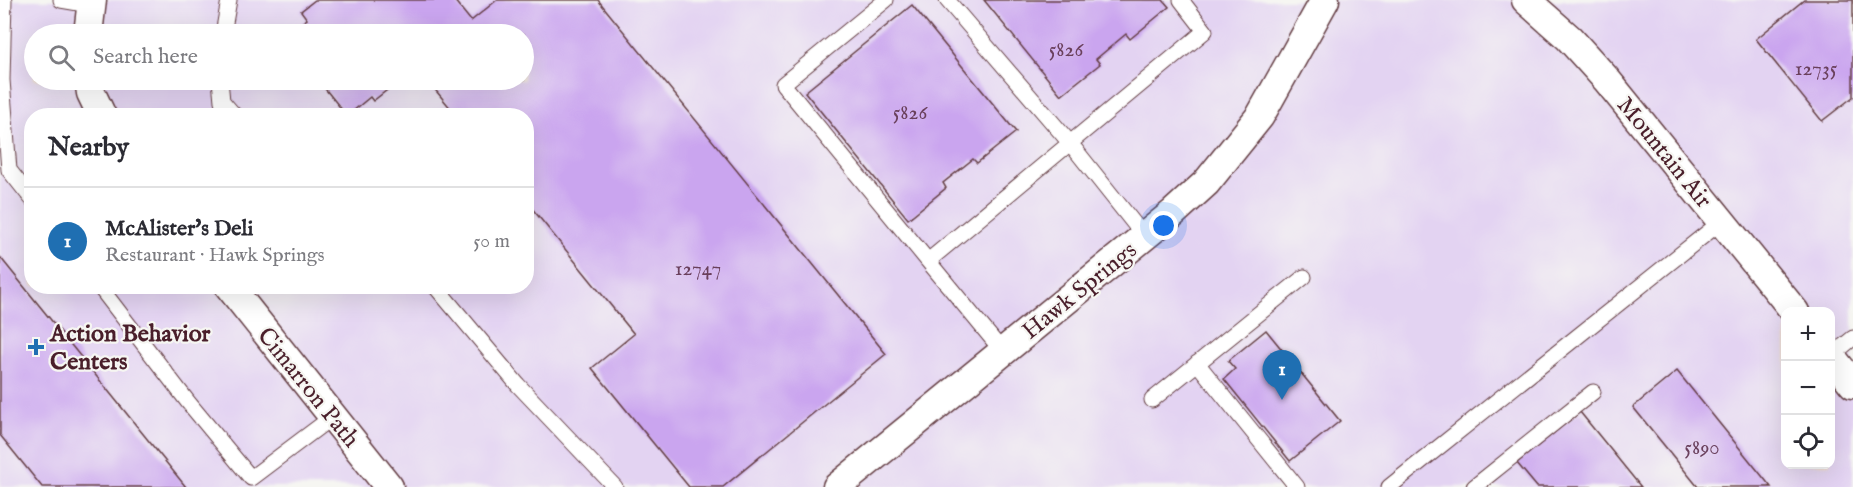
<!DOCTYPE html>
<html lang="en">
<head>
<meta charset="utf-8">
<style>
	:root { --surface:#fff; --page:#f2f2f3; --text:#2b2b33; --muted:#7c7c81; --line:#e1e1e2; --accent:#1f6fb2 }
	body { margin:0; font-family:"IM FELL English",serif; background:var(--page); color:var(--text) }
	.controls { position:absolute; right:18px; bottom:18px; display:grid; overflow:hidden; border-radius:12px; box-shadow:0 6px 24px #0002 }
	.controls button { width:54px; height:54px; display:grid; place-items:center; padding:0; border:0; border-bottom:2px solid var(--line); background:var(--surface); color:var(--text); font:30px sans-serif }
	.you { position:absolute; left:1164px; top:226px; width:21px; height:21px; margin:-15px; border:4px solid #fff; border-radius:50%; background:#1a73e8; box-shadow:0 0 0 9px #1a73e833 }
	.badge { display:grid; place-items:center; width:39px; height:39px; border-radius:50%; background:var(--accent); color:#fff; font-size:20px; font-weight:700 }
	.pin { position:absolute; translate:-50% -50px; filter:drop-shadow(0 2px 3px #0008) }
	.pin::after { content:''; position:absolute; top:32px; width:21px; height:18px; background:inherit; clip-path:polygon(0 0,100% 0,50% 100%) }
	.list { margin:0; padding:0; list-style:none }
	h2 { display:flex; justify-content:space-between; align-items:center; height:78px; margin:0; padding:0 24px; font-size:26px }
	h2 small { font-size:20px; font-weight:400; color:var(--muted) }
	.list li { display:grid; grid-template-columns:39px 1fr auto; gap:18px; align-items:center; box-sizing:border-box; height:108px; padding:0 24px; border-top:2px solid var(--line) }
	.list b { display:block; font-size:22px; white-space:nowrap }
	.list p { margin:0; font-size:20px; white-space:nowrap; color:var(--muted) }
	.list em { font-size:20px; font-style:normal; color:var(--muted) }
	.icon { flex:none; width:33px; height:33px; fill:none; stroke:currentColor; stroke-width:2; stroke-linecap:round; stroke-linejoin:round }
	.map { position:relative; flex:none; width:1853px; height:487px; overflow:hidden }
	.search { position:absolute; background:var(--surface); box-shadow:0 6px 24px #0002; left:24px; top:24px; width:510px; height:66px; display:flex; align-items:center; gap:15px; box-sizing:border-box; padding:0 21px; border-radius:33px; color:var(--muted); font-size:22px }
	.panel { position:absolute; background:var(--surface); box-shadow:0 6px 24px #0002; left:24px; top:108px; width:510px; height:186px; border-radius:24px }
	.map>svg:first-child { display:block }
	.built { fill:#e3d3f2; fill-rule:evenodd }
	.building { fill:#caa5ef }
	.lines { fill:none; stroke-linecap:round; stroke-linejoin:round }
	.service-casing { stroke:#633c42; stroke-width:17 }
	.minor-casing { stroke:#633c42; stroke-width:31 }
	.service { stroke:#fff; stroke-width:15 }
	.minor { stroke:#fff; stroke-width:28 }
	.poi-dot { fill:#1f6fb2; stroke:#f6f6f2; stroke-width:2 }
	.labels { text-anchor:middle; stroke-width:4.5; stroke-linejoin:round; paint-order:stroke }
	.number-label { font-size:21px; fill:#6a405c }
	.street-label { font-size:24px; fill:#4a1f2b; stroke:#f6f6f2 }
	.poi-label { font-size:24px; font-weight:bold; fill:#4a1f2b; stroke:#f6f6f2; text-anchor:start }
</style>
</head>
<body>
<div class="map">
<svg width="1853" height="487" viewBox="0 0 1853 487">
	<rect width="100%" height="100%" fill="#f6f6f2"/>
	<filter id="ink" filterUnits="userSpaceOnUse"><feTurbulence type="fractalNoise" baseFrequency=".0167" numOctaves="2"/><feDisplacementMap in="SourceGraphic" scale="12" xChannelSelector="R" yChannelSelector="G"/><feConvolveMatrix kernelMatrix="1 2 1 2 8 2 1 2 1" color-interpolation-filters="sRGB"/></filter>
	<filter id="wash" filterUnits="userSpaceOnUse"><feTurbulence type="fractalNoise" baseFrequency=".008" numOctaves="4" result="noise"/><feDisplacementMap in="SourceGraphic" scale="24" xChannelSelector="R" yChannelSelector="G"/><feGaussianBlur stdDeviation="1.35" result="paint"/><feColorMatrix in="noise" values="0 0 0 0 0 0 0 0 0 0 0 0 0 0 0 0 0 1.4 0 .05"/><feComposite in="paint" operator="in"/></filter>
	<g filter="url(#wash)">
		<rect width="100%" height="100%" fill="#f2ddc1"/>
		<!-- built -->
		<path class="built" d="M 0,0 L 1853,0 L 1853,487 L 0,487 ZM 34,34 L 524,34 L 524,80 L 34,80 ZM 32,116 L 526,116 L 526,286 L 32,286 ZM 1786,312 L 1830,312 L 1830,464 L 1786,464 Z"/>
		<g id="blocks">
			<!-- building -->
			<path class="building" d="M 315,0 L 454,0 L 471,21 L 497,0 L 598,0 L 886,354 L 723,487 L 689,487 L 592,368 L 634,334 L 526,201 L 526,116 L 457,116 L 427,80 L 524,80 L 524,34 L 287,34 L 307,19 L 301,11 Z
				M 984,0 L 1163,0 L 1169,7 L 1130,39 L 1126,34 L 1096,59 L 1100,64 L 1061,95 Z
				M 1804,0 L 1853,0 L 1853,97 L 1822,121 L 1756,39 Z
				M 912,5 L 1016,132 L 977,163 L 973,159 L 943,183 L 946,188 L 908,219 L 805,92 Z
				M 318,80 L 400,80 L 373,101 L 370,97 L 347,116 Z
				M 0,257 L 186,487 L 42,487 L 0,435 Z
				M 1266,330 L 1340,421 L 1290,461 L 1224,379 L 1235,369 L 1228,361 Z
				M 1677,371 L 1771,487 L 1698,487 L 1633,407 Z
				M 1580,412 L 1641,487 L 1537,487 L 1517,463 Z"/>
		</g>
	</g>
	<g filter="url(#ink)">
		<use href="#blocks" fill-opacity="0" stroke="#633c42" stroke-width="1.5"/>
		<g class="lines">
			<defs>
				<path id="service" d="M 4,0 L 2,80 L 9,170 L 32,199
					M 61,0 L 90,5
					M 886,0 L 783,84 L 928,261 L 1070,143 L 947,0
					M 223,34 L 229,0
					M 220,80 L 222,101 L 235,116
					M 1144,236 L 1070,143 L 1205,31 L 1181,0
					M 928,261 L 1003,352
					M 99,286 L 188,402 L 251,478 L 332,417
					M 435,286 L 518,385 L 615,487
					M 1831,356 L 1853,338
					M 1197,363 L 1297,487
					M 1152,400 L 1304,277
					M 1389,487 L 1722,221
					M 1474,487 L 1593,392"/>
				<path id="minor" d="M 1526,0 L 1569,38 L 1606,79 L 1795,312
					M 88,34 L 92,0
					M 89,80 L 91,93 L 102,116
					M 229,286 L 389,487
					M 1830,355 L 1853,384
					M 837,487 L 1173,213 L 1206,183 L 1260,116 L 1325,0"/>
			</defs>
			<!-- service casing -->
			<use href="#service" class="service-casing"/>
			<!-- minor casing -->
			<use href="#minor" class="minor-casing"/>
			<!-- service -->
			<use href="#service" class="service"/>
			<!-- minor -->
			<use href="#minor" class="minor"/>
		</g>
	</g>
	<!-- markers -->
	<path class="poi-dot" d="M33 338h6v6h6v6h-6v6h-6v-6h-6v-6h6z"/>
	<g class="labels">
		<!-- number labels -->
		<g class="number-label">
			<text x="1066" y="56">5826</text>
			<text x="1816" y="75">12735</text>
			<text x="910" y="119">5826</text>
			<text x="698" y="275">12747</text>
			<text x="1702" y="454">5890</text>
		</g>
		<!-- street labels -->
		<g class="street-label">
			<text transform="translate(1665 152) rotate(51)" y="8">Mountain Air</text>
			<text transform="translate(1079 290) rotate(-39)" y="8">Hawk Springs</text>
			<text transform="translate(309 387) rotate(51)" y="8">Cimarron Path</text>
		</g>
		<!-- poi labels -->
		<g class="poi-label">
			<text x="50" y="341">Action Behavior<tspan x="50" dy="28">Centers</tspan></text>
		</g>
	</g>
</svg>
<div class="controls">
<button>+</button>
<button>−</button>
<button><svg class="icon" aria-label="locate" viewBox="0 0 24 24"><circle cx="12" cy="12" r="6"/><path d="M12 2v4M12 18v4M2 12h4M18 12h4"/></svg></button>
</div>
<div class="you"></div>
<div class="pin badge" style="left:1282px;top:400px">1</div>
<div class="search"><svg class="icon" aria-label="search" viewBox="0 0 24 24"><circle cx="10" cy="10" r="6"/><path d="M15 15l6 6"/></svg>Search here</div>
<section class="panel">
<h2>Nearby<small></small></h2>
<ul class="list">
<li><span class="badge">1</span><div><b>McAlister's Deli</b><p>Restaurant · Hawk Springs</p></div><em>50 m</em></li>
</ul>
</section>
</div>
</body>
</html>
